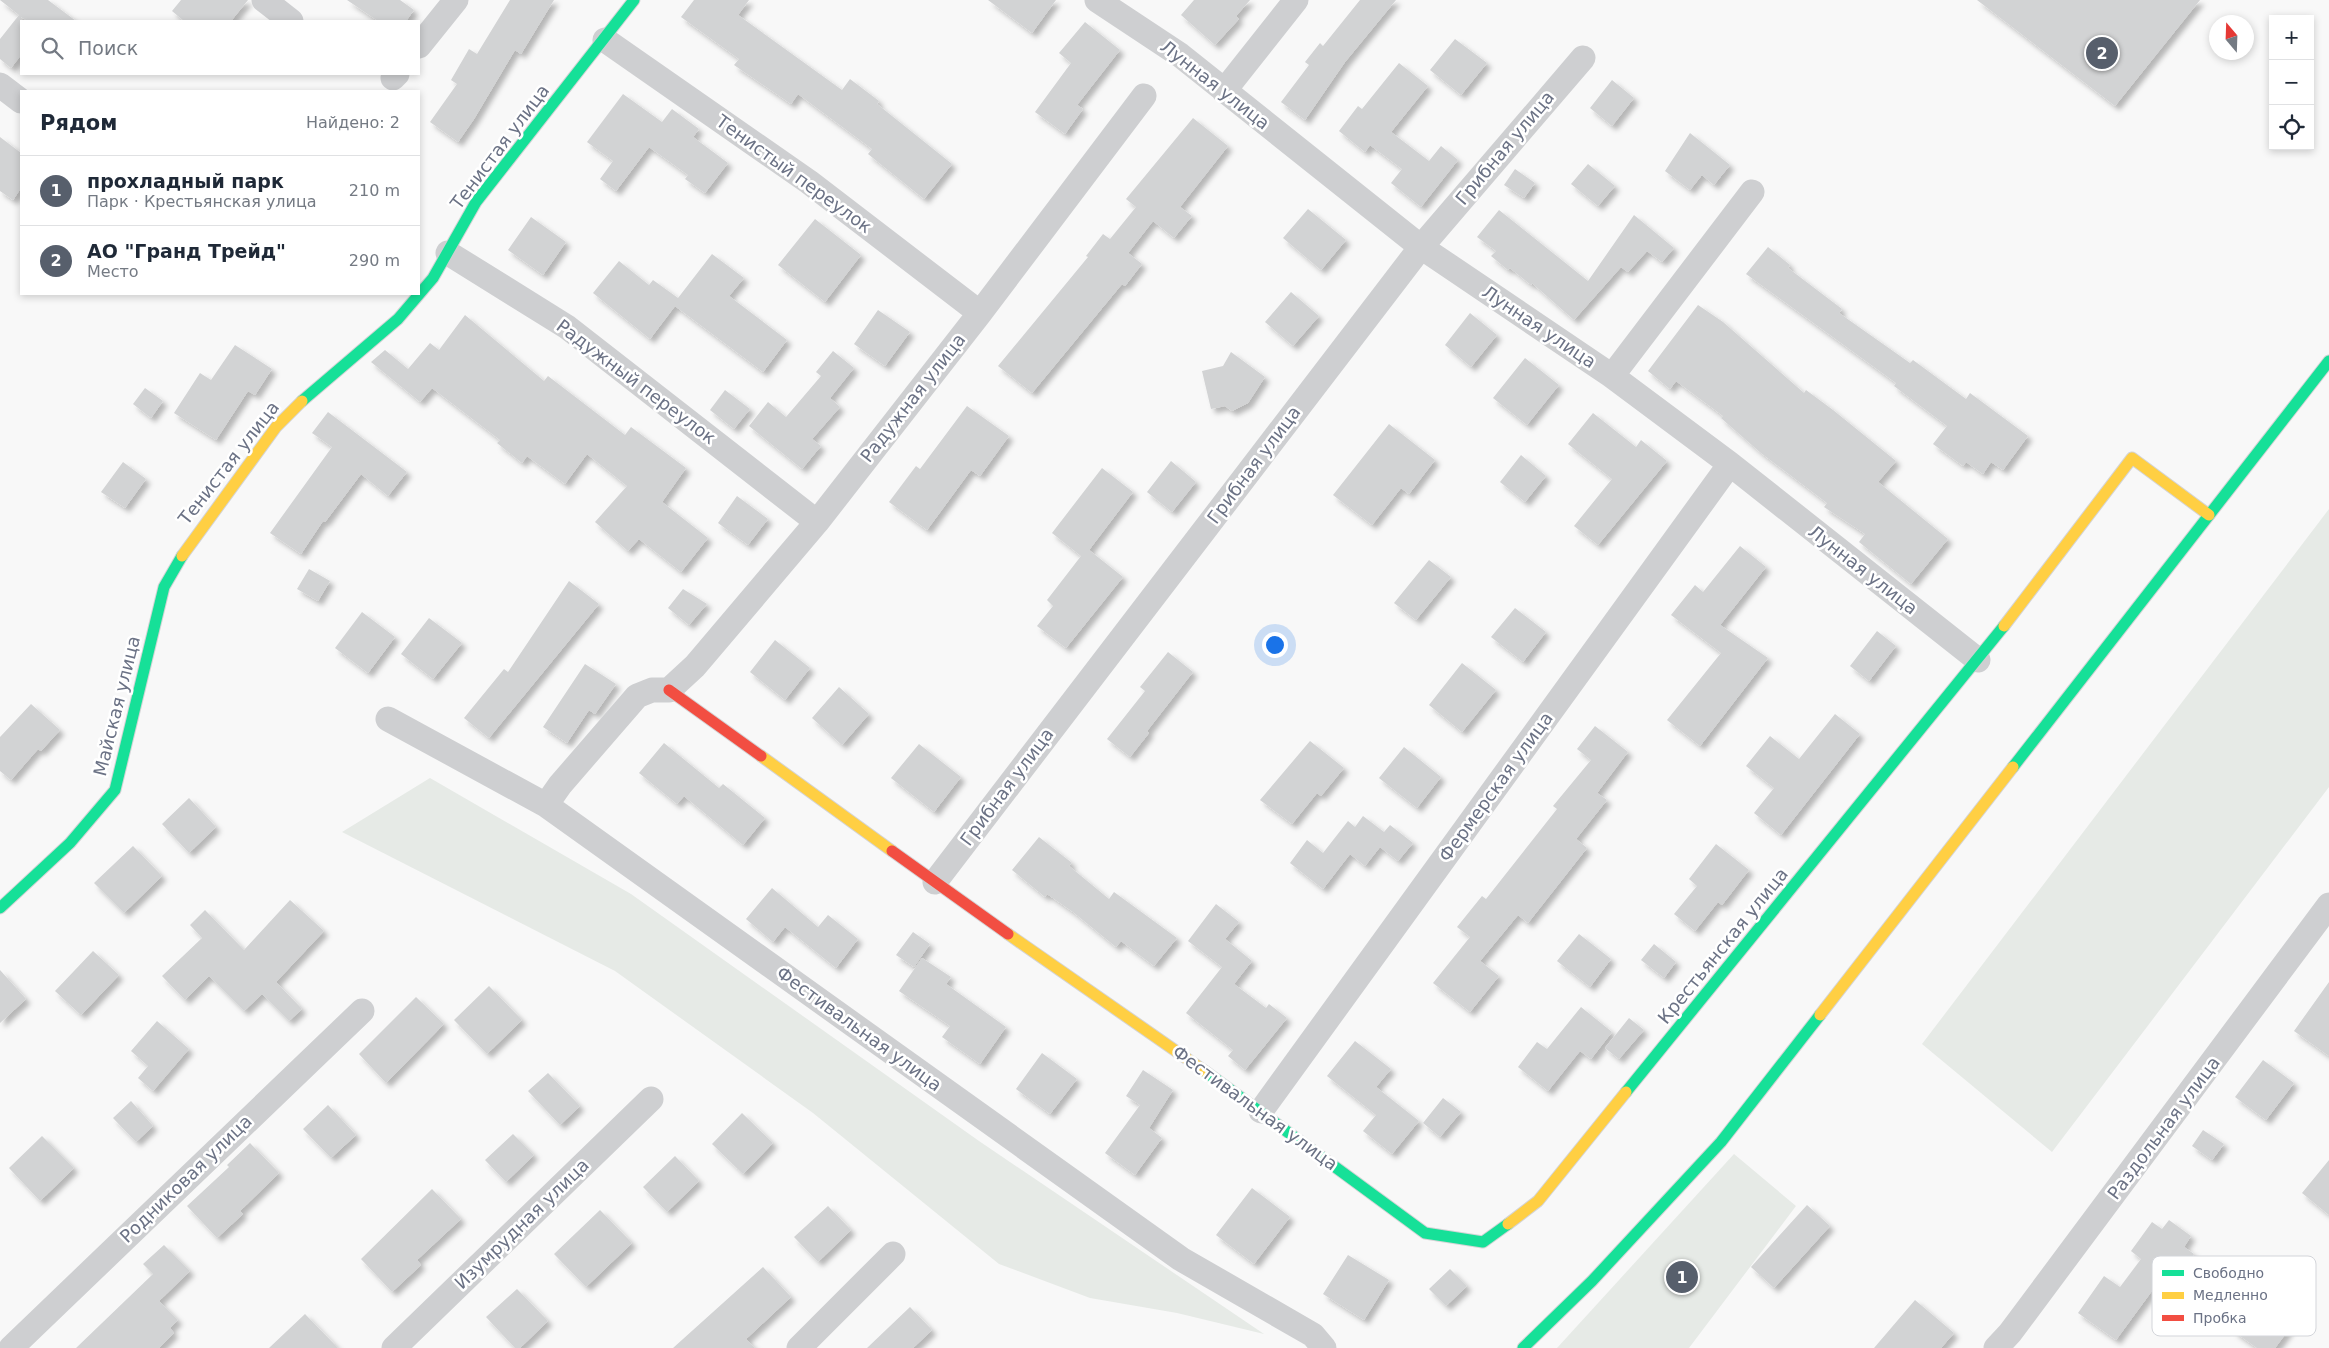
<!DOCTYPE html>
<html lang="ru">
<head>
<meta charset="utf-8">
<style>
	:root { --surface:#fff; --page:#f6f6f7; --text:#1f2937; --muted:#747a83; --line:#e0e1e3; --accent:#575f6c }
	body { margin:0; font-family:"DejaVu Sans",sans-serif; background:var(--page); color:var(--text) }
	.controls { position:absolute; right:15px; top:15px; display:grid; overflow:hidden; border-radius:0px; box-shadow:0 2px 8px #0003 }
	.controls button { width:45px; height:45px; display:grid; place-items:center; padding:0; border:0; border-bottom:1px solid var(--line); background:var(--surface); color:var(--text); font:25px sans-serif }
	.compass { position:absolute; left:2209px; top:15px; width:45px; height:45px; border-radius:50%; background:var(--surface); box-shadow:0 2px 8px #0003; rotate:341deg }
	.you { position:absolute; left:1274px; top:644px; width:18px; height:18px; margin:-12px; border:4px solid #fff; border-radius:50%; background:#1a73e8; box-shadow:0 0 0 8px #1a73e833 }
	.badge { display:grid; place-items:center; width:32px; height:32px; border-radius:50%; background:var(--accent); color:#fff; font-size:16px; font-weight:700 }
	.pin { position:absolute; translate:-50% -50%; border:2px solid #fff; box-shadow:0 1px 5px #0006 }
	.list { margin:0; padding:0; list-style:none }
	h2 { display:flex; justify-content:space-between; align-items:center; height:65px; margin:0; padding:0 20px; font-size:21px }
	h2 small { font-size:16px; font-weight:400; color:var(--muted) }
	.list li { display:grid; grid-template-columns:32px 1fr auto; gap:15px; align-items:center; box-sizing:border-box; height:70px; padding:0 20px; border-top:1px solid var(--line) }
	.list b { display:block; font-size:19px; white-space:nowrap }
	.list p { margin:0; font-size:16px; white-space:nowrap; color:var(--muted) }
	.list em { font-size:16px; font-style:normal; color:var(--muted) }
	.icon { flex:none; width:28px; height:28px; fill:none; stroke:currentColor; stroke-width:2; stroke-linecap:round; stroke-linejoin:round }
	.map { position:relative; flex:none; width:2329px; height:1348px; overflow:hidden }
	.search { position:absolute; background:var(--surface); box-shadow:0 2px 8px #0003; left:20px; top:20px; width:400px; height:55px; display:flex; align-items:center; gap:12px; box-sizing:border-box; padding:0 18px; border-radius:0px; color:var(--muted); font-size:19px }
	.panel { position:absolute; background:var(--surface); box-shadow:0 2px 8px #0003; left:20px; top:90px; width:400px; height:205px; border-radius:0px }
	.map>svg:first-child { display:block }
	.green { fill:#e6eae6 }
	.building { fill:#d2d3d4; filter:url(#shadow) }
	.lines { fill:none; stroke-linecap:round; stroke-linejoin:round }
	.fast-casing { stroke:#d4d4d6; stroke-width:13 }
	.slow-casing { stroke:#d4d4d6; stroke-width:13 }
	.jam-casing { stroke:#d4d4d6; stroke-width:13 }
	.street { stroke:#cecfd1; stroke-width:25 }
	.fast { stroke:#16e098; stroke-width:11 }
	.slow { stroke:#ffcf43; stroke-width:11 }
	.jam { stroke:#f24e42; stroke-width:11 }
	.labels { text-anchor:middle; stroke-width:5; stroke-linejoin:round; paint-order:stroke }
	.street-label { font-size:18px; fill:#6b7285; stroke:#fff }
	.key { fill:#fff; stroke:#d3d5da; stroke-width:1 }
	.key-label { font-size:14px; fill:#6b7285 }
</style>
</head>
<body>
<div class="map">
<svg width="2329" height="1348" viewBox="0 0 2329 1348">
	<defs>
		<filter id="shadow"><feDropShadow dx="4.5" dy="4.5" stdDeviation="2.5" flood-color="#0004"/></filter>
	</defs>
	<rect width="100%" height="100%" fill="#f8f8f8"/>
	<!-- green -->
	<path class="green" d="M 2329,509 L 2329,787 L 2052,1152 L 1922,1044 Z
		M 430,778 L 631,894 L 979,1141 L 1264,1334 L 1177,1313 L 1090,1298 L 999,1264 L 813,1113 L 615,971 L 342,832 Z
		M 1734,1154 L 1796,1206 L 1689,1348 L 1557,1348 Z"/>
	<!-- building -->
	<path class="building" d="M 0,0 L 48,0 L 76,21 L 28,21 L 21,17 L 21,55 L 11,68 L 0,59 L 0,39 L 19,15 Z
		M 181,0 L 248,0 L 231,21 L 184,21 L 172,11 Z
		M 347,0 L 400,0 L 414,10 L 406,21 L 378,21 Z
		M 510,0 L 554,0 L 521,54 L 515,50 L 474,119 L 458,142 L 430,122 L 457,84 L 451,80 L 469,49 L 477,54 Z
		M 694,0 L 749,0 L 738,15 L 842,90 L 850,79 L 879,101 L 877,104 L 952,164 L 924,199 L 868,154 L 872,149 L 798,94 L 791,104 L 734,65 L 739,59 L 681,17 Z
		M 988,0 L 1056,0 L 1032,33 Z
		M 1194,0 L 1250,0 L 1236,16 L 1239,19 L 1215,45 L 1181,15 Z
		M 1360,0 L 1396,0 L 1345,62 L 1305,120 L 1281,102 L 1309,65 L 1305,62 L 1320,43 L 1323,46 Z
		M 1977,0 L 2200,0 L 2115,106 Z
		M 1085,22 L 1120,50 L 1077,105 L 1083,109 L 1065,134 L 1035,112 L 1071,63 L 1059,53 Z
		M 1455,39 L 1487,63 L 1461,95 L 1430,70 Z
		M 1399,63 L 1428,86 L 1391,132 L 1429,161 L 1441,146 L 1458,160 L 1421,207 L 1391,183 L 1402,169 L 1370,145 L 1365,152 L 1339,131 L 1358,106 L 1362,109 Z
		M 1612,80 L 1634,98 L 1612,126 L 1590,108 Z
		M 623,94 L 662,122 L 672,109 L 699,129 L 693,137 L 728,163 L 705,193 L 685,179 L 688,175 L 649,147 L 616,191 L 600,179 L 613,161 L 587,142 Z
		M 1193,118 L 1228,146 L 1180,207 L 1192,216 L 1174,238 L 1153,221 L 1128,253 L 1142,264 L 1125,286 L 1122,284 L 1032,393 L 998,366 L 1088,257 L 1086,256 L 1103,234 L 1110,239 L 1136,207 L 1126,199 Z
		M 1690,133 L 1730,165 L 1714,185 L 1702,175 L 1690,190 L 1665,171 Z
		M 0,137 L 21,153 L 21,188 L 13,200 L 0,191 Z
		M 1588,164 L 1615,186 L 1598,206 L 1571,184 Z
		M 1515,169 L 1535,183 L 1524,198 L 1504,185 Z
		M 1308,209 L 1346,240 L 1321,270 L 1283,238 Z
		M 1499,210 L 1588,281 L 1634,215 L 1674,248 L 1662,262 L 1647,251 L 1628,272 L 1621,267 L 1574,320 L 1532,283 L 1531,285 L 1510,268 L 1508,270 L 1491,256 L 1496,251 L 1477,237 Z
		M 531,217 L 566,242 L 543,275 L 508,250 Z
		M 815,219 L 861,255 L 825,302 L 778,265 Z
		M 1768,247 L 1790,265 L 1788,268 L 1842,309 L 1839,313 L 1910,363 L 1913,360 L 1966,399 L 1970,393 L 2028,436 L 2003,470 L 1991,462 L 1983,474 L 1966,462 L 1963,466 L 1933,444 L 1947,426 L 1894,386 L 1896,383 L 1746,274 Z
		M 712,254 L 744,278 L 729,296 L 787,340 L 763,372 L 675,306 L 650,339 L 593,293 L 619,261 L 649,285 L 653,280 L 678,298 Z
		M 1291,292 L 1319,316 L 1293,346 L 1265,322 Z
		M 1698,305 L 1723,322 L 1804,393 L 1806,390 L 1833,410 L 1896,461 L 1878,482 L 1948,539 L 1911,584 L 1859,542 L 1865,534 L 1824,507 L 1827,503 L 1761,453 L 1721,418 L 1723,416 L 1676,381 L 1670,389 L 1648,371 Z
		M 878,310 L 910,332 L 885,366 L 854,344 Z
		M 1470,313 L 1497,335 L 1471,367 L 1445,345 Z
		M 465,315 L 544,381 L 548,376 L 625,435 L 631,427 L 686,468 L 662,502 L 708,538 L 681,572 L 639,539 L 628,551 L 595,522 L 627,486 L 587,454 L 565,484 L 527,456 L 522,463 L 497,443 L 500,440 L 432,388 L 420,402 L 371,362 L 385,350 L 408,369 L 430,343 L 439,350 Z
		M 235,345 L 272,369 L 255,395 L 248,391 L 216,440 L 174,413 L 200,373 L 211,380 Z
		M 833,351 L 854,368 L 830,398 L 840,407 L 812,439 L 821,446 L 802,469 L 749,426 L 768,402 L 786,417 L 821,376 L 816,372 Z
		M 1231,352 L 1265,377 L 1248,403 L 1232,411 L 1225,406 L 1211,409 L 1202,371 L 1223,366 Z
		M 1525,358 L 1559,385 L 1527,425 L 1493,398 Z
		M 145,388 L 163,401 L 151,418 L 133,404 Z
		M 725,390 L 750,409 L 734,429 L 710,410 Z
		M 967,406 L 1009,436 L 980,476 L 971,470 L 927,530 L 889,502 L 916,466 L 920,469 Z
		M 328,412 L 407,472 L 388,496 L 361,474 L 325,522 L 323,521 L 301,554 L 270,533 L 332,447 L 312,433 Z
		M 1593,413 L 1636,447 L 1641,440 L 1667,461 L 1598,545 L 1574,526 L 1612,479 L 1568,444 Z
		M 1389,424 L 1435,460 L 1409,494 L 1401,488 L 1372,525 L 1333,495 Z
		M 1521,455 L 1546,476 L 1525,502 L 1500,482 Z
		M 1171,461 L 1196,482 L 1172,512 L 1147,492 Z
		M 123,462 L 146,479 L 125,508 L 101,492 Z
		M 1102,468 L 1133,492 L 1089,550 L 1123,577 L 1066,648 L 1037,626 L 1053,606 L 1047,600 L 1081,556 L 1052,533 Z
		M 737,496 L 768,519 L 748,545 L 718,523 Z
		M 1740,546 L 1766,567 L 1720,625 L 1768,658 L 1700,746 L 1667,720 L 1721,653 L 1671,615 L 1695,585 L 1703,592 Z
		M 1429,560 L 1451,577 L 1416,620 L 1394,603 Z
		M 309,569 L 330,581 L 318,601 L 297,589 Z
		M 569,581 L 599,604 L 489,738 L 464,718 L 504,669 L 508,672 Z
		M 683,589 L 707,604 L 689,625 L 668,608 Z
		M 1515,608 L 1546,632 L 1523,662 L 1491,637 Z
		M 362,612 L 395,637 L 368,673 L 335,648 Z
		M 429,618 L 462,643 L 433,679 L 401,654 Z
		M 1877,631 L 1896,646 L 1869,681 L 1850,666 Z
		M 775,640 L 810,668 L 785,700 L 750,672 Z
		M 1168,652 L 1193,672 L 1147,731 L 1149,733 L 1130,757 L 1107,739 L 1145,691 L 1140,687 Z
		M 1462,663 L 1496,690 L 1462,732 L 1429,705 Z
		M 585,664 L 616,684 L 595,714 L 589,710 L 567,743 L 543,727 Z
		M 839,687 L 869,714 L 842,745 L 812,718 Z
		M 31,704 L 60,730 L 41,751 L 38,749 L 11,780 L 0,771 L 0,737 Z
		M 1835,714 L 1860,734 L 1781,835 L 1754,813 L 1774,788 L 1746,766 L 1770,736 L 1799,759 Z
		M 1595,726 L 1628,752 L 1597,793 L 1607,800 L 1576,839 L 1587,848 L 1528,923 L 1518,915 L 1480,961 L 1499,976 L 1470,1012 L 1433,983 L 1470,937 L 1457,927 L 1482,896 L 1486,899 L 1557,809 L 1553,806 L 1591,760 L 1577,749 Z
		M 1310,741 L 1344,768 L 1321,796 L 1317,793 L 1292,824 L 1260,800 Z
		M 664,743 L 719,788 L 723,784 L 765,818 L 743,845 L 684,796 L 677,804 L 639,773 Z
		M 919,744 L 961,777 L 934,812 L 891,778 Z
		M 1404,747 L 1441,777 L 1417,808 L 1379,778 Z
		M 189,798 L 216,827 L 189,853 L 162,824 Z
		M 1363,816 L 1384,832 L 1390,825 L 1413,843 L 1398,861 L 1380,847 L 1365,866 L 1350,854 L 1323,889 L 1290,863 L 1307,840 L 1323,853 L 1348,821 L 1355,827 Z
		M 1039,837 L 1072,863 L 1069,866 L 1109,899 L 1114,892 L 1177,938 L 1154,966 L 1121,941 L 1116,947 L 1073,912 L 1047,894 L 1045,897 L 1012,870 Z
		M 1716,844 L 1749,870 L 1722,905 L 1718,902 L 1695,931 L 1674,914 L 1697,886 L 1689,879 Z
		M 133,846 L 162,876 L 124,913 L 94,883 Z
		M 772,888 L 818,927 L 828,915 L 858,939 L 836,968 L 785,927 L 773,942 L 746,919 Z
		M 290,900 L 324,931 L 276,982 L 302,1009 L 289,1021 L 262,994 L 244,1011 L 209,976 L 185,1000 L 162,976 L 202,938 L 190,925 L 205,910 L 244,950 Z
		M 1216,904 L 1239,922 L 1225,939 L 1252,961 L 1234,984 L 1266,1008 L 1269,1004 L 1287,1018 L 1245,1070 L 1228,1056 L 1233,1050 L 1186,1013 L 1222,967 L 1188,941 Z
		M 913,932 L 930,944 L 914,967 L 896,955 Z
		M 1579,934 L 1611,959 L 1590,987 L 1557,961 Z
		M 1654,944 L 1676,962 L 1664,978 L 1641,960 Z
		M 93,951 L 119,975 L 81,1015 L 55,991 Z
		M 922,958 L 951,977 L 946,984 L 1006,1027 L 980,1064 L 942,1037 L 950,1026 L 899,991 Z
		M 0,970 L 26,999 L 0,1023 Z
		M 2329,982 L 2329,1056 L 2294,1031 Z
		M 489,986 L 522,1020 L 487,1054 L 454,1020 Z
		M 416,997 L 444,1024 L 386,1083 L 359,1054 Z
		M 1581,1007 L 1612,1032 L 1591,1059 L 1580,1051 L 1548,1091 L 1518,1067 L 1537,1042 L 1547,1049 Z
		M 1629,1018 L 1644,1030 L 1619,1059 L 1605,1048 Z
		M 157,1021 L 189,1049 L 153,1091 L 138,1078 L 148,1066 L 131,1051 Z
		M 1355,1041 L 1391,1069 L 1376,1087 L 1419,1121 L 1392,1154 L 1363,1131 L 1376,1115 L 1327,1076 Z
		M 1042,1053 L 1077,1079 L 1050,1114 L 1016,1089 Z
		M 2263,1060 L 2294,1083 L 2266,1120 L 2235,1097 Z
		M 1143,1070 L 1173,1090 L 1149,1128 L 1162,1138 L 1135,1175 L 1105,1153 L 1140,1105 L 1126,1096 Z
		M 548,1073 L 580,1106 L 560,1125 L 528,1091 Z
		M 1443,1098 L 1461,1112 L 1440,1137 L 1423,1123 Z
		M 131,1101 L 153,1126 L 136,1142 L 113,1118 Z
		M 328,1105 L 356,1135 L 331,1158 L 303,1129 Z
		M 742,1113 L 773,1143 L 743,1174 L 712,1144 Z
		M 2203,1130 L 2224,1144 L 2212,1160 L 2192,1146 Z
		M 513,1134 L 534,1155 L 506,1182 L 485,1160 Z
		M 42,1136 L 74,1168 L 40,1201 L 9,1168 Z
		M 250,1143 L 279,1173 L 240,1211 L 243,1214 L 217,1238 L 187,1206 L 229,1167 L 227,1165 Z
		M 675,1156 L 699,1181 L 667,1212 L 643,1187 Z
		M 2329,1160 L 2329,1215 L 2302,1193 Z
		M 1252,1188 L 1290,1217 L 1254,1264 L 1216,1235 Z
		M 432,1189 L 461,1219 L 417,1260 L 421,1265 L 392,1292 L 361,1259 Z
		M 1807,1205 L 1830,1226 L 1774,1288 L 1751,1267 Z
		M 828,1206 L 851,1230 L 818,1262 L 794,1237 Z
		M 600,1210 L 632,1243 L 586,1287 L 554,1254 Z
		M 2169,1220 L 2191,1236 L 2184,1247 L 2194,1254 L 2175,1281 L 2165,1273 L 2116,1340 L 2078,1313 L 2104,1276 L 2120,1287 L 2141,1259 L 2131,1251 L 2152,1222 L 2162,1229 Z
		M 164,1245 L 190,1271 L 159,1301 L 178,1320 L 170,1328 L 174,1333 L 159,1348 L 76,1348 L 153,1274 L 143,1264 Z
		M 1348,1255 L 1389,1280 L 1364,1320 L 1323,1294 Z
		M 763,1267 L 791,1297 L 746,1339 L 755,1348 L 673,1348 Z
		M 1450,1269 L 1467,1286 L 1446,1306 L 1429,1289 Z
		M 517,1289 L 548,1321 L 520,1348 L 515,1348 L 486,1317 Z
		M 2259,1295 L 2295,1321 L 2275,1348 L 2257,1348 L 2233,1331 Z
		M 1915,1300 L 1954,1333 L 1941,1348 L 1874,1348 Z
		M 910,1307 L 932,1330 L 913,1348 L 867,1348 Z
		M 305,1314 L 338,1348 L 269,1348 Z"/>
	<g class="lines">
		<defs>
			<path id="fast" d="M 302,401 L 398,319 L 433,278 L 476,202 L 634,0
				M 2013,767 L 2329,361
				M 0,908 L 70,843 L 115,790 L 164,587 L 182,556
				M 1206,1072 L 1425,1233 L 1483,1242 L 1508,1224
				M 1626,1092 L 2004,626
				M 1523,1348 L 1592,1281 L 1721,1142 L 1820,1015"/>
			<path id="slow" d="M 182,556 L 276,427 L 302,401
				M 2004,626 L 2132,458 L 2209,515
				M 761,756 L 892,851
				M 1008,934 L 1206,1072
				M 1820,1015 L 2013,767
				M 1508,1224 L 1538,1201 L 1626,1092"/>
			<path id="jam" d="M 669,690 L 761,756
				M 892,851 L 1008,934"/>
		</defs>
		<!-- fast casing -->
		<use href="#fast" class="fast-casing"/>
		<!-- slow casing -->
		<use href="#slow" class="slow-casing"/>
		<!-- jam casing -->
		<use href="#jam" class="jam-casing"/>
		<!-- street -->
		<path class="street" d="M 264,0 L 291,21
			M 1097,0 L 1180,55 L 1421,247 L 1612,376 L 1730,464 L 1978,660
			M 605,40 L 809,182 L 980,313
			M 419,46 L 456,0
			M 393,78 L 397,74
			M 0,85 L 21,101
			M 1224,91 L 1296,0
			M 448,253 L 567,327 L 817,522
			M 1612,376 L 1752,192
			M 388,719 L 546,805 L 1181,1259 L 1313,1335 L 1324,1348
			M 546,805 L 560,785 L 637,696 L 652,690 L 669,690 L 695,666 L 817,522 L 980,313 L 1144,96
			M 935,882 L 1421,247 L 1583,58
			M 1261,1111 L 1730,464
			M 11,1348 L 362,1011
			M 394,1348 L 651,1099
			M 799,1348 L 893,1254
			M 1996,1348 L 2010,1333 L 2329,905"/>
		<!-- fast -->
		<use href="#fast" class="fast"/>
		<!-- slow -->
		<use href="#slow" class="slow"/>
		<!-- jam -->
		<use href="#jam" class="jam"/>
	</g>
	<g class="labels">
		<!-- street labels -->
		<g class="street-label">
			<text transform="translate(1215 85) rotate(38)" y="6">Лунная улица</text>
			<text transform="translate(500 147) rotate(-53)" y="6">Тенистая улица</text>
			<text transform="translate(1505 148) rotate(-50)" y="6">Грибная улица</text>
			<text transform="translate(794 174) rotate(36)" y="6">Тенистый переулок</text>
			<text transform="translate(1539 327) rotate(34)" y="6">Лунная улица</text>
			<text transform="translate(636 382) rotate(37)" y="6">Радужный переулок</text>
			<text transform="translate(913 398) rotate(-52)" y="6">Радужная улица</text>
			<text transform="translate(229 463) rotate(-52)" y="6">Тенистая улица</text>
			<text transform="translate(1254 465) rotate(-53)" y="6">Грибная улица</text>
			<text transform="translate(1863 570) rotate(38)" y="6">Лунная улица</text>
			<text transform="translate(117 706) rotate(-76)" y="6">Майская улица</text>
			<text transform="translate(1007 787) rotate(-53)" y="6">Грибная улица</text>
			<text transform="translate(1496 787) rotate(-54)" y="6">Фермерская улица</text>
			<text transform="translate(1723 946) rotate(-51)" y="6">Крестьянская улица</text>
			<text transform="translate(859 1029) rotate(36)" y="6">Фестивальная улица</text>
			<text transform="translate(1255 1108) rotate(36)" y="6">Фестивальная улица</text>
			<text transform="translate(2164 1128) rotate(-53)" y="6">Раздольная улица</text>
			<text transform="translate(186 1179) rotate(-44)" y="6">Родниковая улица</text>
			<text transform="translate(522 1224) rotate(-44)" y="6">Изумрудная улица</text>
		</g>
	</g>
	<!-- legend -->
	<rect x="2152" y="1256" width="164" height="80" rx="8" class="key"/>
	<rect x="2162" y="1270" width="22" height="6" fill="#16e098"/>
	<rect x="2162" y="1292" width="22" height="7" fill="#ffcf43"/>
	<rect x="2162" y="1315" width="22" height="6" fill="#f24e42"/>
	<g class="key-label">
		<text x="2193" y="1278">Свободно</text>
		<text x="2193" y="1300">Медленно</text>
		<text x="2193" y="1323">Пробка</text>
	</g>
</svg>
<div class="controls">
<button>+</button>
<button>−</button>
<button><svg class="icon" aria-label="locate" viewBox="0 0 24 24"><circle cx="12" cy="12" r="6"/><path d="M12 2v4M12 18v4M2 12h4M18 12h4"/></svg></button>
</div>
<svg class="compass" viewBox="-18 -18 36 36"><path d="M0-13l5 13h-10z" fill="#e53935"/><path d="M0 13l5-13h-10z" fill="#747a83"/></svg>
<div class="you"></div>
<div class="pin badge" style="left:1682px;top:1277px">1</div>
<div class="pin badge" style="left:2102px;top:53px">2</div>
<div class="search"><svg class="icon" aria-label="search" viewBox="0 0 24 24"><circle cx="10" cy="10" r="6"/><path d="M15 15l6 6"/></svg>Поиск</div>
<section class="panel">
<h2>Рядом<small>Найдено: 2</small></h2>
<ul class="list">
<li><span class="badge">1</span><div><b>прохладный парк</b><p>Парк · Крестьянская улица</p></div><em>210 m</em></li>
<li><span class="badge">2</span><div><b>АО &quot;Гранд Трейд&quot;</b><p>Место</p></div><em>290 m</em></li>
</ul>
</section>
</div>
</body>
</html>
